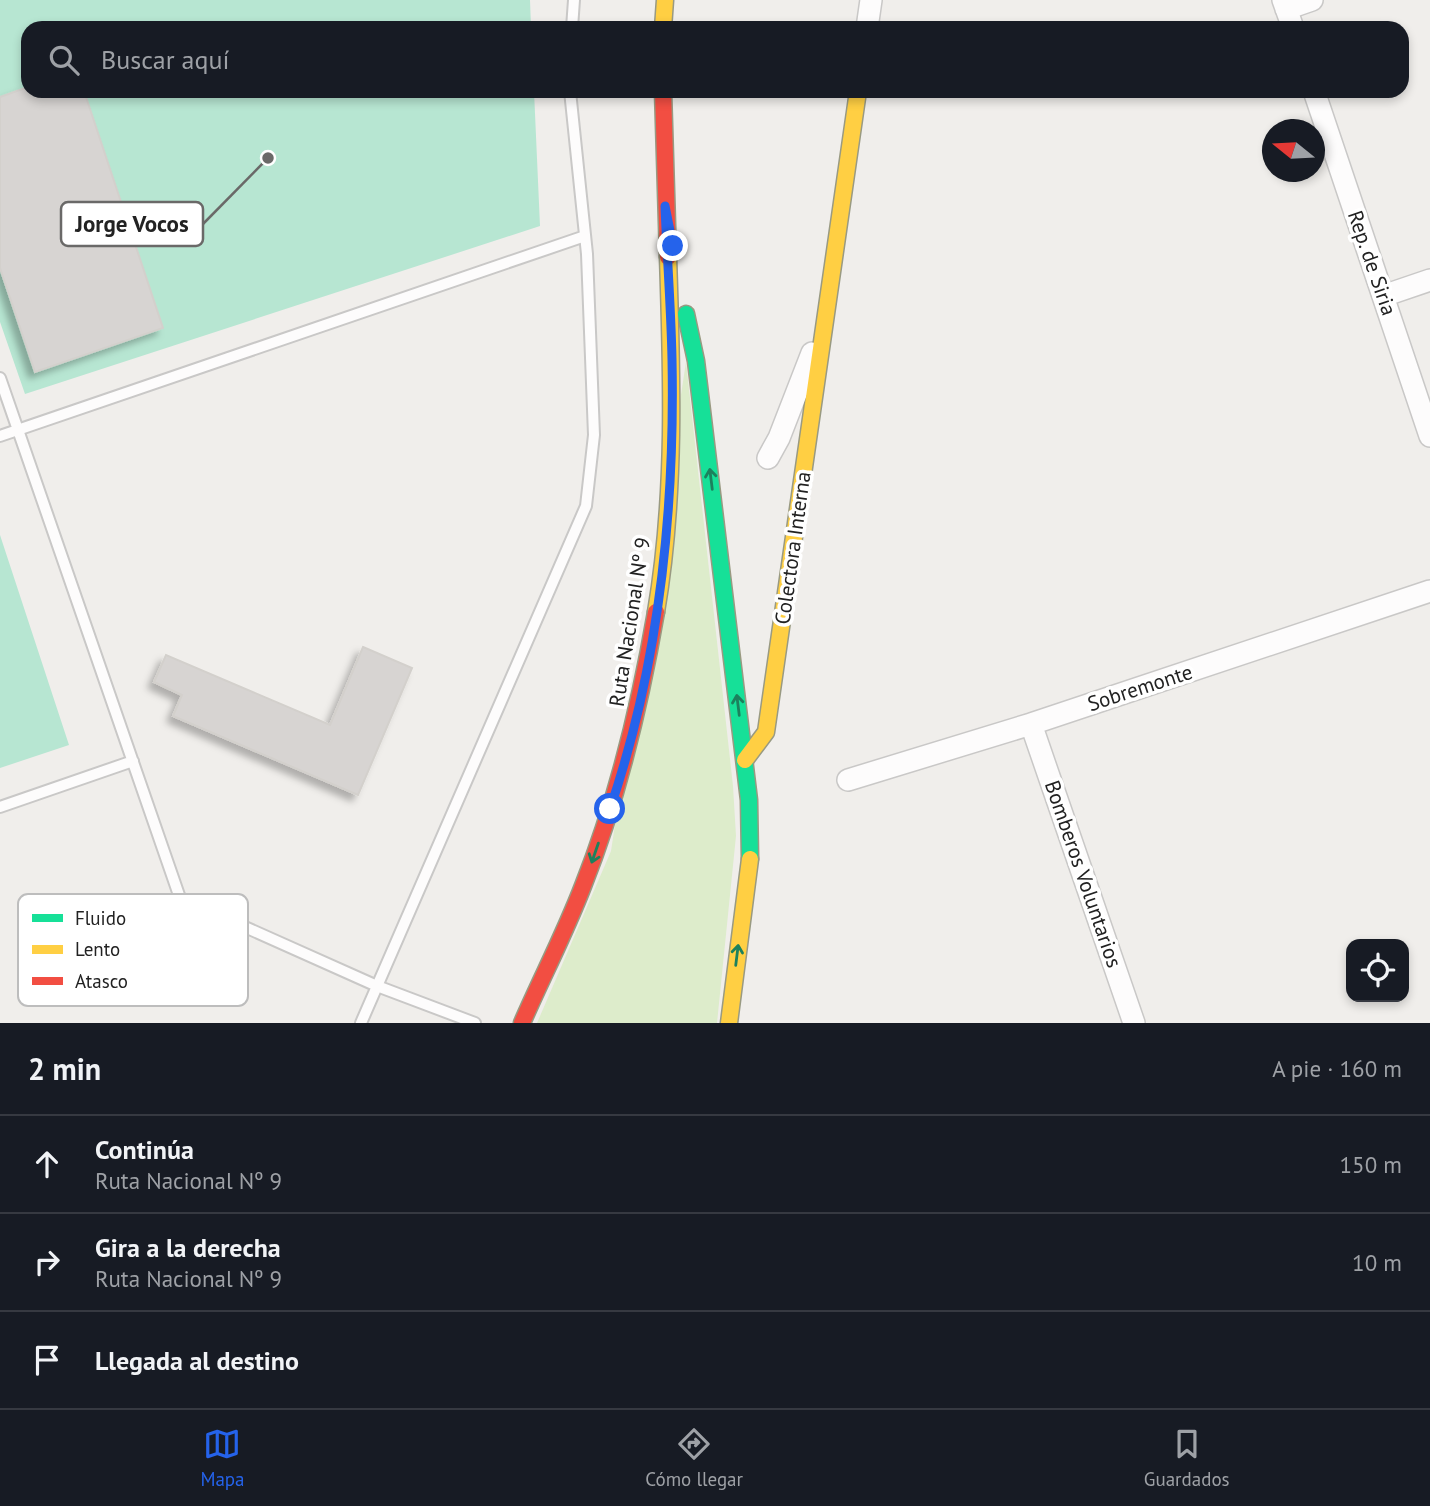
<!DOCTYPE html>
<html lang="es">
<head>
<meta charset="utf-8">
<style>
	:root { --surface:#171b24; --page:#242831; --text:#f1f3f6; --muted:#9ea1a6; --line:#363941; --accent:#2563eb }
	body { margin:0; font-family:"PT Sans",sans-serif; background:var(--page); color:var(--text) }
	.controls { position:absolute; right:21px; bottom:21px; display:grid; overflow:hidden; border-radius:14px; box-shadow:0 4px 10px #0003 }
	.controls button { width:63px; height:63px; display:grid; place-items:center; padding:0; border:0; border-bottom:2px solid var(--line); background:var(--surface); color:var(--text); font:35px sans-serif }
	.compass { position:absolute; left:1262px; top:119px; width:63px; height:63px; border-radius:50%; background:var(--surface); box-shadow:0 4px 10px #0003; rotate:288deg }
	.stop { position:absolute; width:21px; height:21px; margin:-16px; border:5px solid #2563eb; border-radius:50%; background:#fff }
	.stop.end { background:#2563eb; border-color:#fff; box-shadow:0 2px 7px #0008 }
	.list { margin:0; padding:0; list-style:none }
	h2 { display:flex; justify-content:space-between; align-items:center; height:91px; margin:0; padding:0 28px; font-size:30px }
	h2 small { font-size:23px; font-weight:400; color:var(--muted) }
	.list li { display:grid; grid-template-columns:46px 1fr auto; gap:21px; align-items:center; box-sizing:border-box; height:98px; padding:0 28px; border-top:2px solid var(--line) }
	.list b { display:block; font-size:26px; white-space:nowrap }
	.list p { margin:0; font-size:23px; white-space:nowrap; color:var(--muted) }
	.list em { font-size:23px; font-style:normal; color:var(--muted) }
	.icon { flex:none; width:38px; height:38px; fill:none; stroke:currentColor; stroke-width:2; stroke-linecap:round; stroke-linejoin:round }
	.map { position:relative; flex:none; width:1430px; height:1023px; overflow:hidden }
	.search { position:absolute; background:var(--surface); box-shadow:0 4px 10px #0003; left:21px; right:21px; top:21px; height:77px; display:flex; align-items:center; gap:18px; box-sizing:border-box; padding:0 24px; border-radius:21px; color:var(--muted); font-size:26px }
	.sheet { height:385px; background:var(--surface) }
	nav { display:flex; justify-content:space-around; align-items:center; box-sizing:border-box; height:98px; border-top:2px solid var(--line); background:var(--surface); font-size:19px; color:var(--muted) }
	nav a { display:grid; justify-items:center; gap:4px }
	nav .on { color:var(--accent) }
	.map>svg:first-child { display:block }
	.grass { fill:#ddeccb }
	.pitch { fill:#b7e6d2 }
	.building { fill:#d7d4d2; stroke:#d3d0cc; stroke-width:2; filter:url(#shadow) }
	.lines { fill:none; stroke-linecap:round; stroke-linejoin:round }
	.lane-casing { stroke:#c9c8c7; stroke-width:14 }
	.street-casing { stroke:#c9c8c7; stroke-width:24 }
	.fast-casing { stroke:#999a82; stroke-width:19 }
	.slow-casing { stroke:#999a82; stroke-width:19 }
	.jam-casing { stroke:#999a82; stroke-width:19 }
	.lane { stroke:#fdfcfc; stroke-width:10 }
	.street { stroke:#fdfcfc; stroke-width:21 }
	.fast { stroke:#16e098; stroke-width:16 }
	.slow { stroke:#ffcf43; stroke-width:16 }
	.jam { stroke:#f24e42; stroke-width:16 }
	.oneway { stroke:#1c815d }
	.route { stroke:#2563eb; stroke-width:9 }
	.labels { text-anchor:middle; stroke-width:7; stroke-linejoin:round; paint-order:stroke }
	.street-label { font-size:21px; fill:#222; stroke:#fff }
	.key { fill:#fff; stroke:#bdbdbd; stroke-width:2 }
	.key-label { font-size:19px; fill:#222 }
	.leader { fill:none; stroke:#6a6968; stroke-width:2.5 }
	.callout-dot { fill:#6a6968; stroke:#fff; stroke-width:2.5 }
	.callout { fill:#fff; stroke:#6a6968; stroke-width:2.5 }
	.callout-label { font-size:23px; text-anchor:middle; font-weight:bold; fill:#222 }
</style>
</head>
<body>
<div class="map">
<svg width="1430" height="1023" viewBox="0 0 1430 1023">
	<defs>
		<filter id="shadow"><feDropShadow dx="-6" dy="6" stdDeviation="3.5" flood-color="#0004"/></filter>
	</defs>
	<rect width="100%" height="100%" fill="#f0eeeb"/>
	<!-- grass -->
	<path class="grass" d="M 686,362 L 733,786 L 736,836 L 717,1023 L 537,1023 L 611,851 Z"/>
	<!-- pitch -->
	<path class="pitch" d="M 0,0 L 530,0 L 531,28 L 28,28 L 28,91 L 534,91 L 540,226 L 25,394 L 0,322 Z
		M 0,535 L 69,745 L 0,768 Z"/>
	<!-- building -->
	<path class="building" d="M 28,87 L 28,91 L 84,91 L 163,328 L 35,372 L 0,268 L 0,97 Z
		M 363,647 L 412,668 L 358,795 L 173,716 L 182,695 L 154,682 L 166,655 L 330,725 Z"/>
	<g class="lines">
		<defs>
			<path id="lane" d="M 572,28 L 574,0
				M 0,378 L 180,898 L 377,986 L 475,1023
				M 0,436 L 585,236
				M 0,807 L 133,761
				M 361,1023 L 586,506 L 594,435 L 587,254 L 570,91"/>
			<path id="street" d="M 1283,0 L 1293,28
				M 1286,9 L 1312,0
				M 867,28 L 871,0
				M 1314,91 L 1430,436
				M 1383,296 L 1430,280
				M 768,458 L 779,438 L 812,353
				M 1031,724 L 1134,1023
				M 848,780 L 1031,724 L 1430,591"/>
			<path id="fast" d="M 686,314 L 696,361 L 749,800 L 750,859"/>
			<path id="slow" d="M 663,28 L 665,0
				M 656,612 C 676,495 672,375 668,257
				M 745,760 L 766,732 L 858,91
				M 729,1023 L 750,859"/>
			<path id="jam" d="M 663,91 L 668,257
				M 522,1023 C 542,977 565,933 583,886 C 618,798 640,705 656,612"/>
		</defs>
		<!-- lane casing -->
		<use href="#lane" class="lane-casing"/>
		<!-- street casing -->
		<use href="#street" class="street-casing"/>
		<!-- fast casing -->
		<use href="#fast" class="fast-casing"/>
		<!-- slow casing -->
		<use href="#slow" class="slow-casing"/>
		<!-- jam casing -->
		<use href="#jam" class="jam-casing"/>
		<!-- lane -->
		<use href="#lane" class="lane"/>
		<!-- street -->
		<use href="#street" class="street"/>
		<!-- fast -->
		<use href="#fast" class="fast"/>
		<!-- slow -->
		<use href="#slow" class="slow"/>
		<!-- jam -->
		<use href="#jam" class="jam"/>
	</g>
	<!-- one-way arrows -->
	<defs><path id="oneway-shaft" d="M-6 0H5M1.5-3L5.5 0L1.5 3" fill="none" stroke-width="1.6" stroke-linecap="round" stroke-linejoin="round" transform="scale(1.75)"/></defs>
	<g class="oneway">
		<use href="#oneway-shaft" transform="translate(711 479) rotate(-97)"/>
		<use href="#oneway-shaft" transform="translate(738 705) rotate(-97)"/>
		<use href="#oneway-shaft" transform="translate(595 853) rotate(109)"/>
		<use href="#oneway-shaft" transform="translate(737 955) rotate(-83)"/>
	</g>
	<g class="lines">
		<!-- route -->
		<path class="route" d="M 610,809 C 659,665 675,510 672,359 C 671,308 667,257 665,206 L 673,246"/>
	</g>
	<g class="labels">
		<!-- street labels -->
		<g class="street-label">
			<text transform="translate(1372 263) rotate(71)" y="7">Rep. de Siria</text>
			<text transform="translate(793 548) rotate(-82)" y="7">Colectora Interna</text>
			<text transform="translate(630 622) rotate(-81)" y="7">Ruta Nacional Nº 9</text>
			<text transform="translate(1140 688) rotate(-18)" y="7">Sobremonte</text>
			<text transform="translate(1083 874) rotate(71)" y="7">Bomberos Voluntarios</text>
		</g>
	</g>
	<!-- legend -->
	<rect x="18" y="894" width="230" height="112" rx="10" class="key"/>
	<rect x="32" y="914" width="31" height="8" fill="#16e098"/>
	<rect x="32" y="945" width="31" height="9" fill="#ffcf43"/>
	<rect x="32" y="977" width="31" height="8" fill="#f24e42"/>
	<g class="key-label">
		<text x="75" y="925">Fluido</text>
		<text x="75" y="956">Lento</text>
		<text x="75" y="988">Atasco</text>
	</g>
	<!-- callouts -->
	<path class="leader" d="M268 158L203 224"/>
	<circle class="callout-dot" cx="268" cy="158" r="7"/>
	<rect class="callout" x="61" y="202" width="142" height="44" rx="7"/>
	<g class="callout-label">
		<text x="132" y="232">Jorge Vocos</text>
	</g>
</svg>
<div class="controls">
<button><svg class="icon" aria-label="locate" viewBox="0 0 24 24"><circle cx="12" cy="12" r="6"/><path d="M12 2v4M12 18v4M2 12h4M18 12h4"/></svg></button>
</div>
<svg class="compass" viewBox="-18 -18 36 36"><path d="M0-13l5 13h-10z" fill="#e53935"/><path d="M0 13l5-13h-10z" fill="#9ea1a6"/></svg>
<div class="stop" style="left:610px;top:809px"></div>
<div class="stop end" style="left:673px;top:246px"></div>
<div class="search"><svg class="icon" aria-label="search" viewBox="0 0 24 24"><circle cx="10" cy="10" r="6"/><path d="M15 15l6 6"/></svg>Buscar aquí</div>
</div>
<section class="sheet">
<h2>2 min<small>A pie · 160 m</small></h2>
<ul class="list">
<li><svg class="icon" aria-label="ahead" viewBox="0 0 24 24"><path d="M12 20V5M6 11l6-6 6 6"/></svg><div><b>Continúa</b><p>Ruta Nacional Nº 9</p></div><em>150 m</em></li>
<li><svg class="icon" aria-label="right" viewBox="0 0 24 24"><path d="M7 20v-9h11M14 6l5 5-5 5"/></svg><div><b>Gira a la derecha</b><p>Ruta Nacional Nº 9</p></div><em>10 m</em></li>
<li><svg class="icon" aria-label="arrive" viewBox="0 0 24 24"><path d="M6 21V4h12l-3 4 3 4H6"/></svg><div><b>Llegada al destino</b></div></li>
</ul>
</section>
<nav>
<a class="on"><svg class="icon" aria-label="map" viewBox="0 0 24 24"><path d="M3 6l6-2 6 2 6-2v14l-6 2-6-2-6 2zM9 4v14M15 6v14"/></svg>Mapa</a>
<a><svg class="icon" aria-label="directions" viewBox="0 0 24 24"><path d="M12 3l9 9-9 9-9-9zM9 14v-3h6M13 9l2 2-2 2"/></svg>Cómo llegar</a>
<a><svg class="icon" aria-label="saved" viewBox="0 0 24 24"><path d="M7 4h10v16l-5-4-5 4z"/></svg>Guardados</a>
</nav>
</body>
</html>
